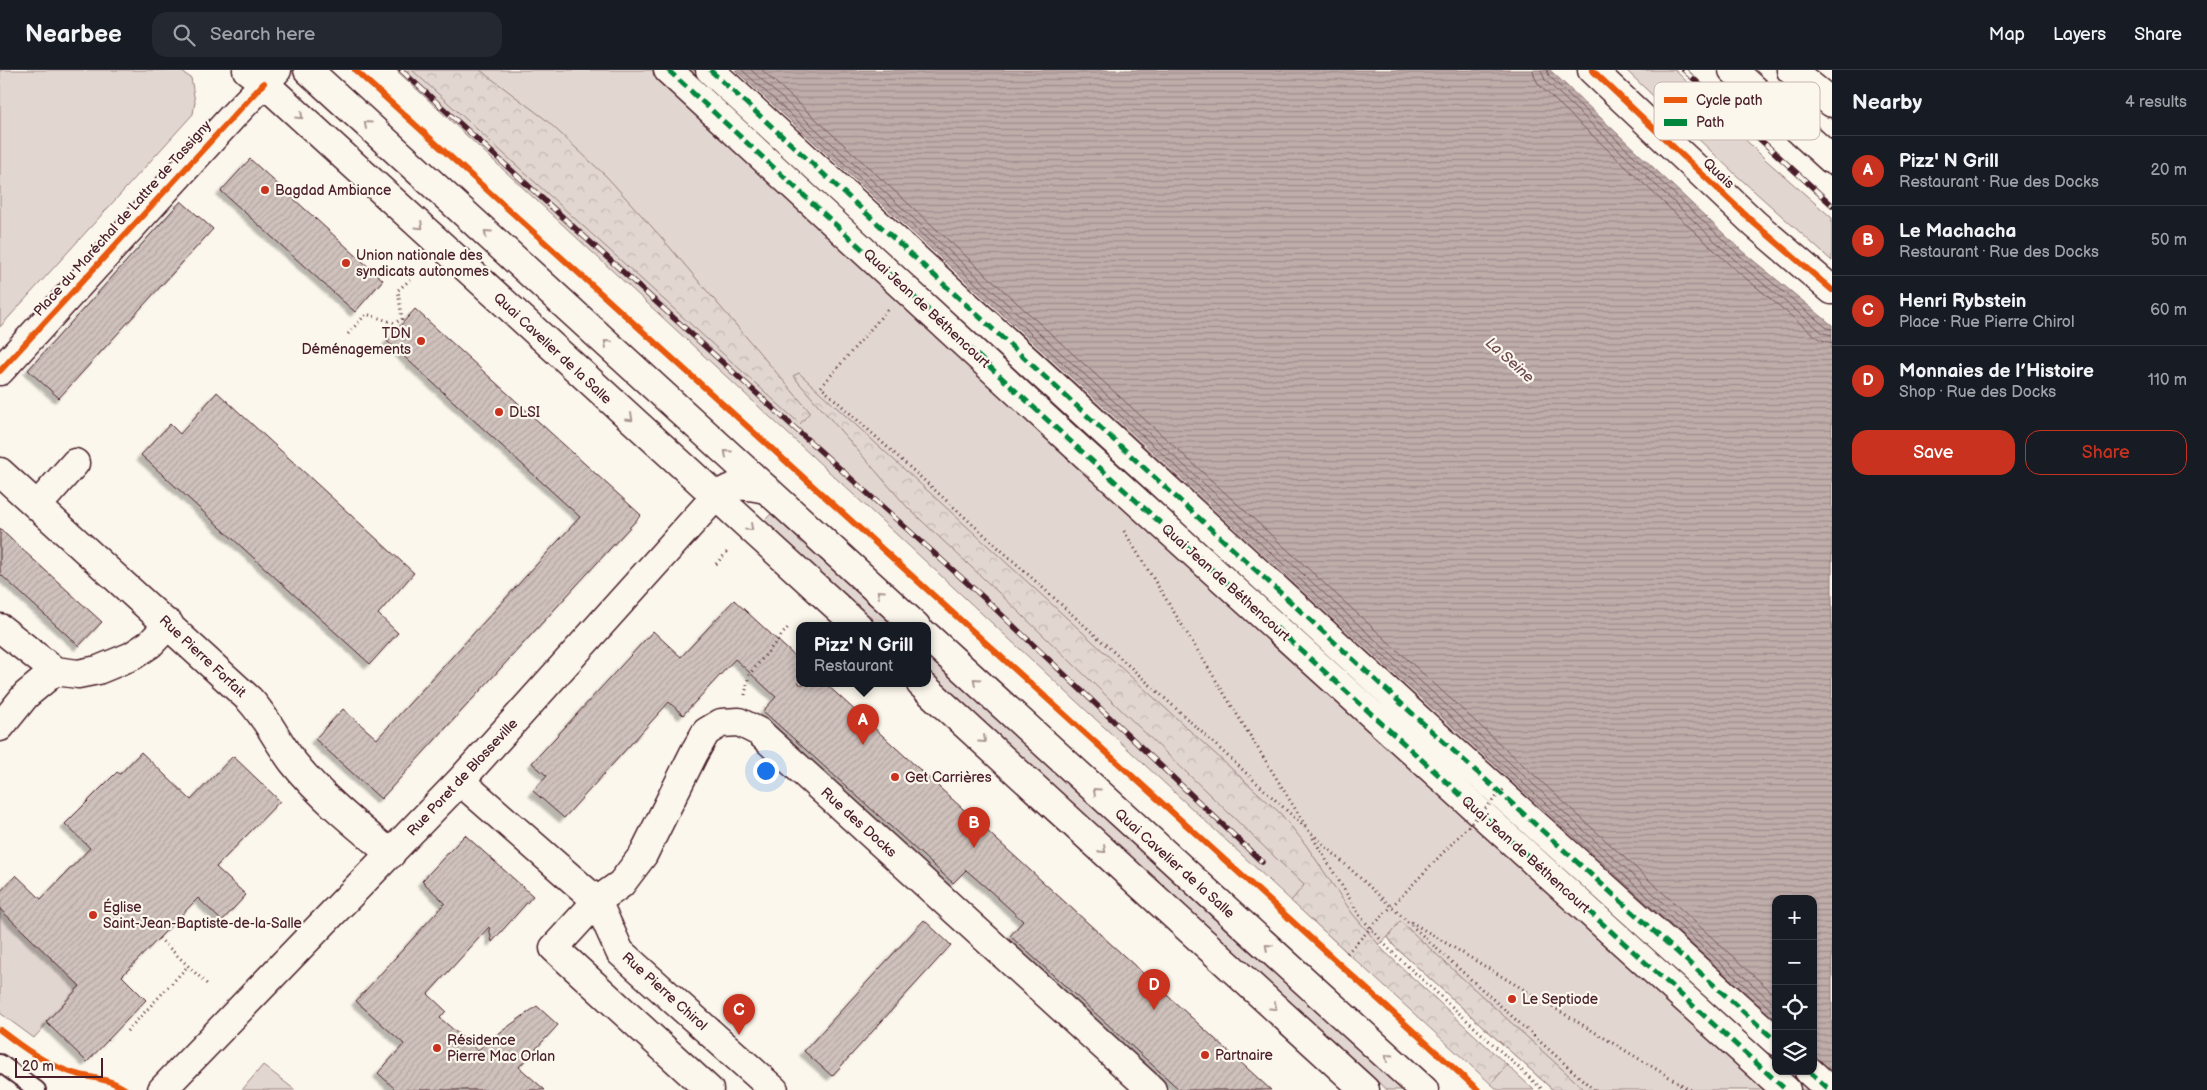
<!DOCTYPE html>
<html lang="en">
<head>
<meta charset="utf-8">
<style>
	:root { --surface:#171b24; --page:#242831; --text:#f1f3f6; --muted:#9ea1a6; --line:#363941; --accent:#c8321e }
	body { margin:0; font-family:"Balsamiq Sans",sans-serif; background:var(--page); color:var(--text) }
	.controls { position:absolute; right:15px; bottom:15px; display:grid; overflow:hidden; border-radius:10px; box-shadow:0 1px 4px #0004 }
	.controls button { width:45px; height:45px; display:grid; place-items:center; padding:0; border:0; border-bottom:1px solid var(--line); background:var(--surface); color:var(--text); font:25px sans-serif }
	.scale { position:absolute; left:15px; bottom:12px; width:88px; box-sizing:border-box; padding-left:5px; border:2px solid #4a1f2b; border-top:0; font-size:14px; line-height:18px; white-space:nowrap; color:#4a1f2b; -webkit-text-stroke:4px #fbf7ec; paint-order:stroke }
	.you { position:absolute; left:765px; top:700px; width:18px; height:18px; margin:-12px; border:4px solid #fff; border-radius:50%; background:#1a73e8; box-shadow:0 0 0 8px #1a73e833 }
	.badge { display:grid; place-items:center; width:32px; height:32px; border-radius:50%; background:var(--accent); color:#fff; font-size:16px; font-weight:700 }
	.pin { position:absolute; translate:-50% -41px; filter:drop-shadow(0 1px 2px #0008) }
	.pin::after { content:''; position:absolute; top:26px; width:18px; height:15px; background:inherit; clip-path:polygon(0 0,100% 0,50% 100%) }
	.popup { position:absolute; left:796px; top:552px; width:135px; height:65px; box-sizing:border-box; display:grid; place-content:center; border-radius:10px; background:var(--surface); filter:drop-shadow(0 1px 4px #0005); font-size:16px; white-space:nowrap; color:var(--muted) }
	.popup b { font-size:19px; color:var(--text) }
	.popup::after { content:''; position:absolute; left:50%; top:100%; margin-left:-10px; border:10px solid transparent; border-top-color:var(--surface) }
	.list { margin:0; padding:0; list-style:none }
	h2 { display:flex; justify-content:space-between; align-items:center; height:65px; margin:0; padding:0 20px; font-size:21px }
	h2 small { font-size:16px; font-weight:400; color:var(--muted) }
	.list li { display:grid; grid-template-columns:32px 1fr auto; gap:15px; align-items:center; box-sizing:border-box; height:70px; padding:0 20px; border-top:1px solid var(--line) }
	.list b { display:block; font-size:19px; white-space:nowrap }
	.list p { margin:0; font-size:16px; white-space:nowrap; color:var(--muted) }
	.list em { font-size:16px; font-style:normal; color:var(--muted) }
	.actions { display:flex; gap:10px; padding:15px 20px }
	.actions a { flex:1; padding:11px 0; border:1px solid var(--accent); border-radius:15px; text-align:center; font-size:18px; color:var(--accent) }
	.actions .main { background:var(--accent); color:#fff }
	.icon { flex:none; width:28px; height:28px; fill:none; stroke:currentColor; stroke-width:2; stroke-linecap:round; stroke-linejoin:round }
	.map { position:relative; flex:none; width:1832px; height:1020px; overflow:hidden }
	header { display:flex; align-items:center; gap:30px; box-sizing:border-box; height:70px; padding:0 25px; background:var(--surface); border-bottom:1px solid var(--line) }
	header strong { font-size:24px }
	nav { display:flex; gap:28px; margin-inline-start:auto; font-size:18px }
	.search { width:350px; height:45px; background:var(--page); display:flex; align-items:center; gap:12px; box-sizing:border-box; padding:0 18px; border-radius:15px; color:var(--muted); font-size:19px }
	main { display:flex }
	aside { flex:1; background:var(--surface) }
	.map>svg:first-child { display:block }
	.green { fill:#e2d7d0; stroke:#967b7e }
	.forest { fill:url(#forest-crowns); stroke:#967b7e }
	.water { fill:url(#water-rules); stroke:#907477 }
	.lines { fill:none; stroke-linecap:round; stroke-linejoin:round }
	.shore { stroke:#79585e; stroke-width:1 }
	.building { fill:url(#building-hatch); stroke:#4a1f2b; filter:url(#shadow) }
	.lane-casing { stroke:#4a1f2b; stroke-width:20 }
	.street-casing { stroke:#4a1f2b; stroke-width:31 }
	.secondary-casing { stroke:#4a1f2b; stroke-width:31 }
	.primary-casing { stroke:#4a1f2b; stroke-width:31 }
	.path { stroke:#4a1f2b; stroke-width:3; stroke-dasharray:1 4; stroke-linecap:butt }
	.lane { stroke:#fbf7ec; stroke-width:16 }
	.street { stroke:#fbf7ec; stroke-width:28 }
	.secondary { stroke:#fbf7ec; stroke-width:28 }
	.primary { stroke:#fbf7ec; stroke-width:28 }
	.rail-casing { stroke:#4a1f2b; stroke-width:5.5 }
	.rail { stroke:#fbf7ec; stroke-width:4; stroke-dasharray:11; stroke-linecap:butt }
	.path-bridge { stroke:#4a1f2b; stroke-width:3; stroke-dasharray:1 4; stroke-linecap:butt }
	.quiet { stroke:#00873e; stroke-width:5; stroke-dasharray:10 5; stroke-linecap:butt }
	.cycleway-casing { stroke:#fbf7ec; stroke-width:9 }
	.cycleway { stroke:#e8590c; stroke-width:6 }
	.oneway { stroke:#ab9695 }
	.poi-dot { fill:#c8321e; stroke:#fbf7ec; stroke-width:2 }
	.labels { text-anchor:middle; stroke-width:4.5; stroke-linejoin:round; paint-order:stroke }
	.street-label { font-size:14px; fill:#4a1f2b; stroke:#fbf7ec }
	.poi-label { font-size:14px; fill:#4a1f2b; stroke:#fbf7ec; text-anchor:start }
	.water-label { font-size:15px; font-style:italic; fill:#6d4a51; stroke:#fbf7ec }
	.key { fill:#fbf7ec; stroke:#c6b6b2; stroke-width:1 }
	.key-label { font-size:14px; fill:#4a1f2b }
</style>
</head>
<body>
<header>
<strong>Nearbee</strong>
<div class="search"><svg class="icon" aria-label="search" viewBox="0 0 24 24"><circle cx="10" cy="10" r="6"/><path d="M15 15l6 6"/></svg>Search here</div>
<nav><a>Map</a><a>Layers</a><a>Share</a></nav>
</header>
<main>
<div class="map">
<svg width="1832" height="1020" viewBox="0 0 1832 1020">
	<defs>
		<pattern id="forest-crowns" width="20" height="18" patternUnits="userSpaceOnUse" patternTransform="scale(1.25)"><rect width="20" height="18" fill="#e2d7d0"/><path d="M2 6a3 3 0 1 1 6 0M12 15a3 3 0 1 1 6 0" fill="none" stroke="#c3b8b3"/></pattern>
		<pattern id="water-rules" width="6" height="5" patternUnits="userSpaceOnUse" patternTransform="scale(1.25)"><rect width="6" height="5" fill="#bfadaa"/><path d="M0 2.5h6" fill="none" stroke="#9d8c8b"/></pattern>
		<pattern id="building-hatch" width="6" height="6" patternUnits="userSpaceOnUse" patternTransform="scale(1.25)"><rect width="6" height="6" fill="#cfc2bc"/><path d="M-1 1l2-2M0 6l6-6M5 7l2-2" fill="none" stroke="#b3a6a2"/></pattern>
		<filter id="shadow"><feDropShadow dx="-4.5" dy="4.5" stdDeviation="1" flood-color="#0004"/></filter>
	</defs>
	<rect width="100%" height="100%" fill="#fbf7ec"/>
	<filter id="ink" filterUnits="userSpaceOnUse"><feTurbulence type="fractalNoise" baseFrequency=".02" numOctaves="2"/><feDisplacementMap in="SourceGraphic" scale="10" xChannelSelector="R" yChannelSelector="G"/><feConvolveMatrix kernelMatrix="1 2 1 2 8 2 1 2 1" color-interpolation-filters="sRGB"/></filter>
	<g filter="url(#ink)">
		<!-- green -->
		<path class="green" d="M 0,0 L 179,0 L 191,8 L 195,32 L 193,44 L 0,257 Z
			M 396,0 L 731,0 L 1776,951 L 1776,1001 L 1813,1001 L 1813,985 L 1832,1002 L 1832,1020 L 1553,1020 L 1394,876 L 1388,867 L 1379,874 L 1353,888 Z
			M 1626,0 L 1675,0 L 1766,90 L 1832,148 L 1832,191 L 1734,103 Z
			M 771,444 L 894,556 L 879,556 L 764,451 Z
			M 927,586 L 1402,1020 L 1387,1020 L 927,600 Z
			M 0,836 L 80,916 L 34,968 L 0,943 Z
			M 263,995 L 295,1020 L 242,1020 Z
			M 1507,995 L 1534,1020 L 1498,1020 L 1491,1014 Z"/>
		<!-- forest -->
		<path class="forest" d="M 412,0 L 480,0 L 545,49 L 607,107 L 661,167 L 810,342 L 800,354 Z
			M 799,303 L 1281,744 L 1306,775 L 1352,843 L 1384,881 L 1507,995 L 1491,1014 L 1291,831 L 1304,815 L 999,523 L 907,437 L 793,306 Z
			M 1400,851 L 1585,1020 L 1553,1020 L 1394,876 L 1388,867 Z"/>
		<!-- water -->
		<path class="water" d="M 735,0 L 1550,0 L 1743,182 L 1832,255 L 1832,1002 L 1813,985 L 1813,829 L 1776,829 L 1776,951 Z"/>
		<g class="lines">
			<!-- shore -->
			<path class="shore" d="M 742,0 L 1776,944
				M 751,0 L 1776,936
				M 762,0 L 1776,926
				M 1533,0 L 1535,8 L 1539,15 L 1731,196 L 1819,269 L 1832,273
				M 1541,0 L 1545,10 L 1736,191 L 1823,263 L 1832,265
				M 1547,0 L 1549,6 L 1740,186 L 1827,258 L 1832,259"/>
		</g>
		<!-- building -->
		<path class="building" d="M 250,89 L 383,210 L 355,242 L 221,121 Z
			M 181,131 L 213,159 L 59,328 L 28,300 Z
			M 415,239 L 641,445 L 381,729 L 315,669 L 343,639 L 377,669 L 580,447 L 387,271 Z
			M 217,322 L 414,503 L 378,544 L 398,563 L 370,594 L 141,385 L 170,354 L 180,364 Z
			M 0,459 L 102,552 L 79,576 L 0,504 Z
			M 734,530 L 799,590 L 799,614 L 826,614 L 1271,1020 L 1180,1020 L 1010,866 L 1023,851 L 988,819 L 966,800 L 953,813 L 763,641 L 776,627 L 735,589 L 683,645 L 669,632 L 564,748 L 533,721 L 547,706 L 532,693 L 653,561 L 681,587 Z
			M 141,682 L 191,730 L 233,686 L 280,731 L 216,797 L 246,825 L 222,851 L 198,828 L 122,906 L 146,930 L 87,992 L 46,952 L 80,916 L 0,839 L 0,822 L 16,805 L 41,829 L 90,778 L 65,754 L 117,702 L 120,704 Z
			M 465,765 L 533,826 L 492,872 L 489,857 L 428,924 L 446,941 L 440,948 L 478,981 L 484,974 L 537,936 L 558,955 L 519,997 L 545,1020 L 396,1020 L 378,1003 L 404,974 L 356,931 L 445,833 L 422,811 Z
			M 924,850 L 951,875 L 832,1006 L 804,981 Z"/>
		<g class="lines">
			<defs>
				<path id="lane" d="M 0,993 L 37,1020"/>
				<path id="street" d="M 668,0 L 1068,369 L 1786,1020
					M 710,0 L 1427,657 L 1776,971
					M 1592,0 L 1755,154 L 1832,220
					M 0,301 L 233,46 L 277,0
					M 0,402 L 249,629 C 267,648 277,671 293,692 C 320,726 357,756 391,784
					M 38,435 L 75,393
					M 0,558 L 55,601 L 78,604 L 98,600 L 132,586 L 150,574 L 169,554
					M 0,657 L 26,625 L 55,601
					M 460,711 L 597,831 L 620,882 L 774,1020
					M 1809,1001 L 1830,1020
					M 162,1020 L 460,711 L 715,427 C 735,413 743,414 766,419
					M 709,1020 L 554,878 L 597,831 L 621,814 L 643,785 L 694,683 L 706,662 L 721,653 L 739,652 L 759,662 L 1152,1020"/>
				<path id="secondary" d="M 247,0 L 264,13 L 858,556
					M 308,0 L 916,556
					M 927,566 L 1424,1020
					M 921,614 L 1365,1020"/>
				<path id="primary" d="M 1733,0 L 1832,90
					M 1791,0 L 1832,33"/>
			</defs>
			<!-- lane casing -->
			<use href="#lane" class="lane-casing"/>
			<!-- street casing -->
			<use href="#street" class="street-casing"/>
			<!-- secondary casing -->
			<use href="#secondary" class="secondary-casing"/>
			<!-- primary casing -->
			<use href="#primary" class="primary-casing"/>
			<!-- path -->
			<path class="path" d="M 887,240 L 821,317 L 1170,633 L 1447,888 L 1594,1020
				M 348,264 L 366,244 L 395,253 L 402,249 L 398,220 L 410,210
				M 1124,461 L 1307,758
				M 716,494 L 729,480
				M 745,625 L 749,605 L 790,555
				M 1313,768 L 1360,846 L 1389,879 L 1543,1020
				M 1411,852 L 1691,1020
				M 159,868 L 209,916
				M 127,961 L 188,896
				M 1680,1015 L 1686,1020"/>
			<!-- lane -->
			<use href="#lane" class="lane"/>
			<!-- street -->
			<use href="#street" class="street"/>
			<!-- secondary -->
			<use href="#secondary" class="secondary"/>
			<!-- primary -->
			<use href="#primary" class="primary"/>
			<defs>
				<path id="rail" d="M 401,0 L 798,361 L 984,528 L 1262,792
					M 1684,0 L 1832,135"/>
			</defs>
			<!-- rail casing -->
			<use href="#rail" class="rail-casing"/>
			<!-- rail -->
			<use href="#rail" class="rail"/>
			<!-- path-bridge -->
			<path class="path-bridge" d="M 1347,883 L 1505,718"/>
			<!-- quiet -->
			<path class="quiet" d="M 668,0 L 1068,369 L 1786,1020
				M 710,0 L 1427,657 L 1776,971
				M 1809,1001 L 1830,1020"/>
			<defs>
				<path id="cycleway" d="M 355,0 L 1478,1020
					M 1592,0 L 1755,154 L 1832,220
					M 0,301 L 264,13
					M 0,960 C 22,977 44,993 70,1002 C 90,1009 109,1007 126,1020"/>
			</defs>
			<!-- cycleway casing -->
			<use href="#cycleway" class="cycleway-casing"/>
			<!-- cycleway -->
			<use href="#cycleway" class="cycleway"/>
		</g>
		<!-- one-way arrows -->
		<defs><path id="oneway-chevron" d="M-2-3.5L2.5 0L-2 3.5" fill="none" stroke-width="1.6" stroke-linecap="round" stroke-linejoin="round" transform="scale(1.25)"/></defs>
		<g class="oneway">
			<use href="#oneway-chevron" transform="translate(300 46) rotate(43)"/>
			<use href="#oneway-chevron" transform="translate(367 54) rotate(-138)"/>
			<use href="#oneway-chevron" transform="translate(420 156) rotate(43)"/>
			<use href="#oneway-chevron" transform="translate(487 163) rotate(-138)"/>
			<use href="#oneway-chevron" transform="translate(607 273) rotate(-138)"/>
			<use href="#oneway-chevron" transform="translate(630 348) rotate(43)"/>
			<use href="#oneway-chevron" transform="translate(727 383) rotate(-138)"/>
			<use href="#oneway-chevron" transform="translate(750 458) rotate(42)"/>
			<use href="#oneway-chevron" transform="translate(880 523) rotate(-138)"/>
			<use href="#oneway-chevron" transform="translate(976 611) rotate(-138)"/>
			<use href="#oneway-chevron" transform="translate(983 670) rotate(42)"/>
			<use href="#oneway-chevron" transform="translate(1096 721) rotate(-138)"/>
			<use href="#oneway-chevron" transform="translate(1103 780) rotate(42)"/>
			<use href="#oneway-chevron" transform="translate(1268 877) rotate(-138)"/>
			<use href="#oneway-chevron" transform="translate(1274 937) rotate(42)"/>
			<use href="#oneway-chevron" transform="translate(1388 987) rotate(-138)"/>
		</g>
	</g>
	<!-- markers -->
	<g class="poi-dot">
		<circle cx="265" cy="120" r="5"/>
		<circle cx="346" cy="193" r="5"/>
		<circle cx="421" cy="271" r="5"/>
		<circle cx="499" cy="342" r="5"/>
		<circle cx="895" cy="707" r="5"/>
		<circle cx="93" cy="845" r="5"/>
		<circle cx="1512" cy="929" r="5"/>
		<circle cx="437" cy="978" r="5"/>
		<circle cx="1205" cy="985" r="5"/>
	</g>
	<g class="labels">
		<!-- street labels -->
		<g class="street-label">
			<text transform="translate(1719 103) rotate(43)" y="5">Quais</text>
			<text transform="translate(122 148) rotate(-48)" y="5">Place du Maréchal de Lattre de Tassigny</text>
			<text transform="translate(927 238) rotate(43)" y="5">Quai Jean de Béthencourt</text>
			<text transform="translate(553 278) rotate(43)" y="5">Quai Cavelier de la Salle</text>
			<text transform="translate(1226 512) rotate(42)" y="5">Quai Jean de Béthencourt</text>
			<text transform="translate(203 586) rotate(43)" y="5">Rue Pierre Forfait</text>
			<text transform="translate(462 707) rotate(-47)" y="5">Rue Poret de Blosseville</text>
			<text transform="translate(859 752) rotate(42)" y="5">Rue des Docks</text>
			<text transform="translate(1526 784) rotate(42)" y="5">Quai Jean de Béthencourt</text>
			<text transform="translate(1175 793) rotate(42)" y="5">Quai Cavelier de la Salle</text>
			<text transform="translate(665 921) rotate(42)" y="5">Rue Pierre Chirol</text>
		</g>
		<!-- poi labels -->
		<g class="poi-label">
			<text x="275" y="125">Bagdad Ambiance</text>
			<text x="356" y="190">Union nationale des<tspan x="356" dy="16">syndicats autonomes</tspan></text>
			<text x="411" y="268" text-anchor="end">TDN<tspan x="411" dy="16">Déménagements</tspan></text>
			<text x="509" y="347">DLSI</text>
			<text x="905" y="712">Get Carrières</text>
			<text x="103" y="842">Église<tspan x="103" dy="16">Saint-Jean-Baptiste-de-la-Salle</tspan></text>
			<text x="1522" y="934">Le Septiode</text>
			<text x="447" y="975">Résidence<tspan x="447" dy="16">Pierre Mac Orlan</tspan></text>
			<text x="1215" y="990">Partnaire</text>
		</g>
		<!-- water labels -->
		<g class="water-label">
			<text transform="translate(1510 290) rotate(42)" y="5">La Seine</text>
		</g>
	</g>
	<!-- legend -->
	<rect x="1654" y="12" width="166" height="58" rx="8" class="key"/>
	<rect x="1664" y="27" width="23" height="6" fill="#e8590c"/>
	<rect x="1664" y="49" width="23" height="7" fill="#00873e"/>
	<g class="key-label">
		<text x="1696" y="35">Cycle path</text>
		<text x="1696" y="57">Path</text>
	</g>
</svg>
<div class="controls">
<button>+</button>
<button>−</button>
<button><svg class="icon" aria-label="locate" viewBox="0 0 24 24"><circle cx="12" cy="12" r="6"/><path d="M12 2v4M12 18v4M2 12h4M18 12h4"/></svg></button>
<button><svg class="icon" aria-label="layers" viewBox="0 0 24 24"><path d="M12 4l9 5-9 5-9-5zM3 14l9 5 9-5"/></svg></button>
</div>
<div class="scale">20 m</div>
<div class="you"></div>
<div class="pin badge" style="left:863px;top:675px">A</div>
<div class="popup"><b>Pizz' N Grill</b>Restaurant</div>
<div class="pin badge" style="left:974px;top:778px">B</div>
<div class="pin badge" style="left:739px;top:965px">C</div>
<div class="pin badge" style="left:1154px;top:940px">D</div>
</div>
<aside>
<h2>Nearby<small>4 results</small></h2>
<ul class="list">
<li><span class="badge">A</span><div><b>Pizz' N Grill</b><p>Restaurant · Rue des Docks</p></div><em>20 m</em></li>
<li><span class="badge">B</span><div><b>Le Machacha</b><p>Restaurant · Rue des Docks</p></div><em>50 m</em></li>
<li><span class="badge">C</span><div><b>Henri Rybstein</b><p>Place · Rue Pierre Chirol</p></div><em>60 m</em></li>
<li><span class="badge">D</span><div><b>Monnaies de l’Histoire</b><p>Shop · Rue des Docks</p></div><em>110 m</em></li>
</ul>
<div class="actions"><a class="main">Save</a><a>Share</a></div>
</aside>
</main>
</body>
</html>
